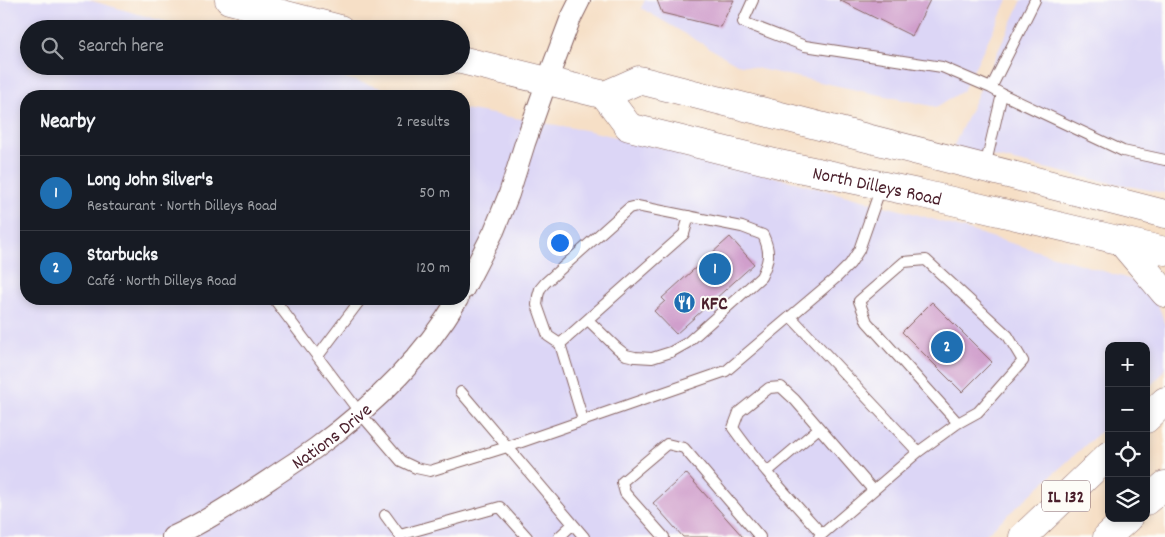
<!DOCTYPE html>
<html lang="en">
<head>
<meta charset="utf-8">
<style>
	:root { --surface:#171b24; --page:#242831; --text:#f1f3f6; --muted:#9ea1a6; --line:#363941; --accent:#1f6fb2 }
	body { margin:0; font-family:Dekko,sans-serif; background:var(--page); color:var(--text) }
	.controls { position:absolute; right:15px; bottom:15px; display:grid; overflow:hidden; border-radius:10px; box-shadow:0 2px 8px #0003 }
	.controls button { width:45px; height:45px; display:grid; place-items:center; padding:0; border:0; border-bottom:1px solid var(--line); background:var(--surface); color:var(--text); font:25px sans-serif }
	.you { position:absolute; left:559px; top:242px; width:18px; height:18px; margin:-12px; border:4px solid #fff; border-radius:50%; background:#1a73e8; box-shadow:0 0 0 8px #1a73e833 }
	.badge { display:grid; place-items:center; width:32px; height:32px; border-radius:50%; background:var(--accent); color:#fff; font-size:16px; font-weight:700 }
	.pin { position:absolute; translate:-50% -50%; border:2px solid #fff; box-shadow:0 1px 5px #0006 }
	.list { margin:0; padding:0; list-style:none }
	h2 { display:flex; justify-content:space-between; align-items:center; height:65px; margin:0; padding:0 20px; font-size:21px }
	h2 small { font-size:16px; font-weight:400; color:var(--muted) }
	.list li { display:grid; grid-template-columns:32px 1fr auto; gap:15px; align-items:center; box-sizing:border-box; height:75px; padding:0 20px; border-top:1px solid var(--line) }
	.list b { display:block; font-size:19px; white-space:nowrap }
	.list p { margin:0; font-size:16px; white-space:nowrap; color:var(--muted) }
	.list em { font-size:16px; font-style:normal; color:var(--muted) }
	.icon { flex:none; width:28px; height:28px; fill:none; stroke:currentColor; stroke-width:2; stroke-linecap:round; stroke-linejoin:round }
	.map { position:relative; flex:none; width:1165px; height:537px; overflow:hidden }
	.search { position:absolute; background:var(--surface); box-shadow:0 2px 8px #0003; left:20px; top:20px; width:450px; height:55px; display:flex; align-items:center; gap:12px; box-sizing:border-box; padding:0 18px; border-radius:28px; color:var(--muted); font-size:19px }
	.panel { position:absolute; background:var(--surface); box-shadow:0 2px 8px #0003; left:20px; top:90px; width:450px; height:215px; border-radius:20px }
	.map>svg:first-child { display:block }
	.built { fill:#dcd6f6 }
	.building { fill:#d09fcc }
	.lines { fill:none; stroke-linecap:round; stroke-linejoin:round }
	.lane-casing { stroke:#866261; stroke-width:12 }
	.street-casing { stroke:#866261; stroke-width:22 }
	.secondary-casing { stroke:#866261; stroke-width:29 }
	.primary-casing { stroke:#866261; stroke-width:29 }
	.lane { stroke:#fff; stroke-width:10 }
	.street { stroke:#fff; stroke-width:20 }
	.secondary { stroke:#fff; stroke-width:28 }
	.primary { stroke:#fff; stroke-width:28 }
	.labels { text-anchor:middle; stroke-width:4; stroke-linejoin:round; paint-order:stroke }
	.shield { fill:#fdfcf7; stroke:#806168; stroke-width:1 }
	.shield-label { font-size:18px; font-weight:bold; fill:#4a1f2b }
	.street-label { font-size:19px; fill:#4a1f2b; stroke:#fdfcf7 }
	.poi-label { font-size:19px; font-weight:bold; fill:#4a1f2b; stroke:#fdfcf7; text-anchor:start }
</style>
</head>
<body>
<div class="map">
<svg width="1165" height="537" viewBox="0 0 1165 537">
	<rect width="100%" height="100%" fill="#fdfcf7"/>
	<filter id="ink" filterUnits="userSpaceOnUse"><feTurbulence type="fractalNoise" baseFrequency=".02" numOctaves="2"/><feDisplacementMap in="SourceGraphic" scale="10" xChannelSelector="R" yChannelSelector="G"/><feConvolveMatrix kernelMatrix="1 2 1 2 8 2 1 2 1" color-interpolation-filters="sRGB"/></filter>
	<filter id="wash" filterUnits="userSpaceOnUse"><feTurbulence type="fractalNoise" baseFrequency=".0096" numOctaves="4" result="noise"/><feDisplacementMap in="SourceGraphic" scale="20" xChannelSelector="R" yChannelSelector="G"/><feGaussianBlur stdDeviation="1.12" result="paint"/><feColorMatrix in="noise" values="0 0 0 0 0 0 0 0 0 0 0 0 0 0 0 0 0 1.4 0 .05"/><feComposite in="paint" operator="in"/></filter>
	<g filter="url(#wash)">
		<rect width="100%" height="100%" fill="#f6dfc6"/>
		<!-- built -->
		<path class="built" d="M 0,0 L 89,0 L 191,29 L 29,29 L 29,66 L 308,66 L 341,77 L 411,96 L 26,96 L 26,299 L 464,299 L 464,109 L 590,131 L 685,153 L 919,215 L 1129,279 L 1148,291 L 1156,302 L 1161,312 L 1165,326 L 1165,367 L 1162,374 L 1146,390 L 1146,346 L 1109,346 L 1109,424 L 983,537 L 0,537 Z
			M 645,0 L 1008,0 L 963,91 L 936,107 L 737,64 L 641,8 Z
			M 1022,0 L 1165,0 L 1165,193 L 1092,179 L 953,147 Z"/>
		<g id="blocks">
			<!-- building -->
			<path class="building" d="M 657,0 L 734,0 L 720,27 L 662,13 Z
				M 839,0 L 930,0 L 912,36 Z
				M 730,237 L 754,264 L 676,334 L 654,311 L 665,301 L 662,298 Z
				M 932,302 L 992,362 L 962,392 L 902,332 Z
				M 686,473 L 743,537 L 683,537 L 653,503 Z"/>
		</g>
	</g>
	<g filter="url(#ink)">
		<use href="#blocks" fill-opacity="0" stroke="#866261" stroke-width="1"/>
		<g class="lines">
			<defs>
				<path id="lane" d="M 753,0 L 743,22 L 805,46 L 942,67 L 991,88 L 1002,94 L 1123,151 L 1165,160
					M 991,88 L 1035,0
					M 985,167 L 1002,94
					M 274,299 L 360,413 L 401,461 L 416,468 L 430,471 L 507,447 L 726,371 L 837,277 L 850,264 L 859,250 L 881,187
					M 791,317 L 918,452
					M 560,344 L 684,234 L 689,216
					M 318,356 L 361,299
					M 461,392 L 584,537
					M 583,420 L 560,344 L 548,336 L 537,305 L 538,296 L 540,289 L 545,283 L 629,208 L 637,206 L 742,227 L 763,235 C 771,252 769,261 761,277 L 687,343 L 671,352 L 652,358 L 635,357 L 626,355 L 617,348 L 588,320
					M 767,472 L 819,428
					M 385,515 L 401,537
					M 822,534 C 791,500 760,466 733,428 L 739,412 L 769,388 L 781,387 L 795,400 L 873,490
					M 400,535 L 500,507 L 527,537
					M 559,537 L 573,524
					M 664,537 L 625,493 L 622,482 L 667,444 L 684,448 L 760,537
					M 819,537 L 918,452 L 958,423 L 978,412 L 1023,361 L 1008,336 L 926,260 L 904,262 L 859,301 L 867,322 L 958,423"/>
				<g id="street">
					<path d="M 464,289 L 494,231 L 509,194 L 525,143 L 547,81 L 570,20 L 580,0"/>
					<path id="s1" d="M 172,537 C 207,521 238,500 270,479 C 286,468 302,458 317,447 C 372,407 424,356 458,299"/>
				</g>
				<g id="secondary">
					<path d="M 229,0 L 340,29"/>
					<path d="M 461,60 L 605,95 L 639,80 L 1165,214"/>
					<path id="s2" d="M 605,95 L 629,127 L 779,164 L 918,193 L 1165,251"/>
				</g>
				<path id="primary" d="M 1120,240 L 1165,293
					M 1146,419 L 1165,401
					M 1146,501 L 1165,485
					M 1023,537 L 1109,455
					M 1107,537 L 1128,518"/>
			</defs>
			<!-- lane casing -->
			<use href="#lane" class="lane-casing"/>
			<!-- street casing -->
			<use href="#street" class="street-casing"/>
			<!-- secondary casing -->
			<use href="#secondary" class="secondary-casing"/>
			<!-- primary casing -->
			<use href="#primary" class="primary-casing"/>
			<!-- lane -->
			<use href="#lane" class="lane"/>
			<!-- street -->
			<use href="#street" class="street"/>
			<!-- secondary -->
			<use href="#secondary" class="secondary"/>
			<!-- primary -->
			<use href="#primary" class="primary"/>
		</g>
	</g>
	<!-- icons -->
	<defs>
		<symbol id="restaurant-disc" viewBox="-11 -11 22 22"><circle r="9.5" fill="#1f6fb2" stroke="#fdfcf7"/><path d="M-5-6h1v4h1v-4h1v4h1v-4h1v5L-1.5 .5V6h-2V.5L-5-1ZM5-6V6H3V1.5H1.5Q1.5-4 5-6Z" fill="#fff"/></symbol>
	</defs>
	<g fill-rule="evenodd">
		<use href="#restaurant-disc" x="672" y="290" width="25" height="25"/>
	</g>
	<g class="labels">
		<!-- shield labels -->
		<rect class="shield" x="1042" y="480.5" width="48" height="31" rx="4"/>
		<g class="shield-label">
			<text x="1066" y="502">IL 132</text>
		</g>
		<!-- street labels -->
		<g class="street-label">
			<text dy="7" stroke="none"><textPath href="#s2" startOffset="295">North Dilleys Road</textPath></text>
			<text dy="7" stroke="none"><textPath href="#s1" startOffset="189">Nations Drive</textPath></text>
		</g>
		<!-- poi labels -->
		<g class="poi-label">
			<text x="701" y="309">KFC</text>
		</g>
	</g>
</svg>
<div class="controls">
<button>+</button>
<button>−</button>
<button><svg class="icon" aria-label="locate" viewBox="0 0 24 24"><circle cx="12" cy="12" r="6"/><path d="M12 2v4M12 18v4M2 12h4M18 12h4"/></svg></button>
<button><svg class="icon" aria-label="layers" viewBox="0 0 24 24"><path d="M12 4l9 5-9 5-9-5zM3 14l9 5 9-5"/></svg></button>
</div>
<div class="you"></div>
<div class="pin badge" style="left:715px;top:269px">1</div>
<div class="pin badge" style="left:947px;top:347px">2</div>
<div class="search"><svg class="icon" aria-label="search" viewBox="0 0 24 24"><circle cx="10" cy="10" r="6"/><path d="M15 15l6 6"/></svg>Search here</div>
<section class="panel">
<h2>Nearby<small>2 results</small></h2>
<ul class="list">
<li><span class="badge">1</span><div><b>Long John Silver's</b><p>Restaurant · North Dilleys Road</p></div><em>50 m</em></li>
<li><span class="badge">2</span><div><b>Starbucks</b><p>Café · North Dilleys Road</p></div><em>120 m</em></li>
</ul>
</section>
</div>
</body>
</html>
